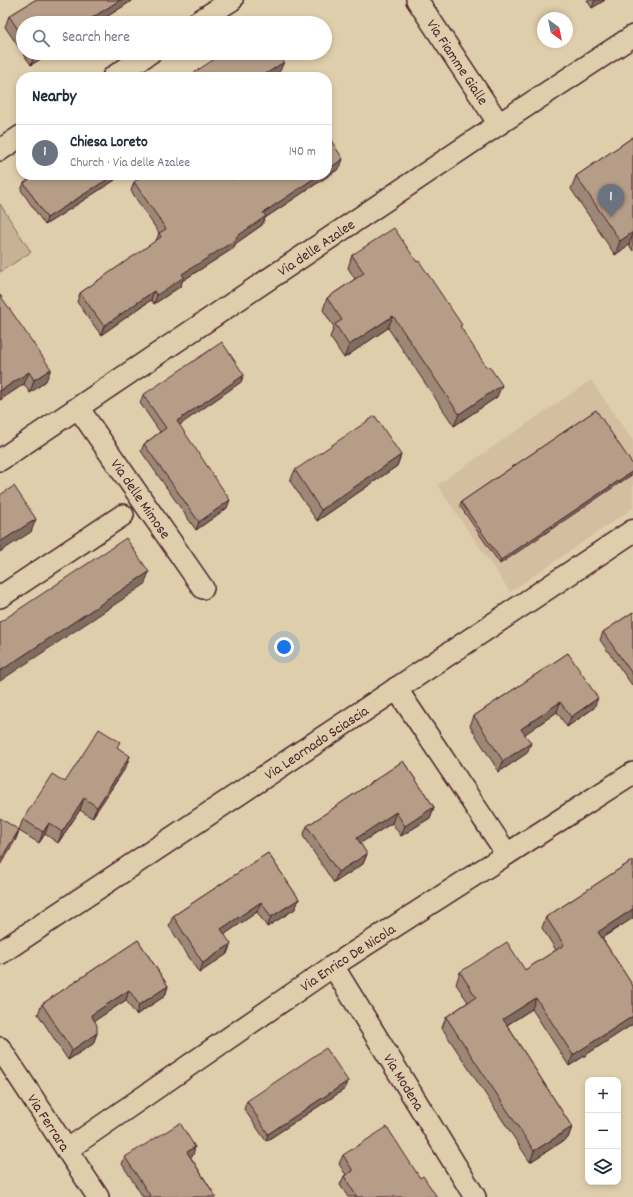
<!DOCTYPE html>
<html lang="en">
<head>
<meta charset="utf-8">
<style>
	:root { --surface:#fff; --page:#f6f6f7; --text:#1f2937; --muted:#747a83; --line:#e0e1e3; --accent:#d1495b }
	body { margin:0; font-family:Dekko,sans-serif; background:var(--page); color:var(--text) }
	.controls { position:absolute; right:12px; bottom:12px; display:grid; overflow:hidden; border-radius:8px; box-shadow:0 2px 6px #0003 }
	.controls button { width:36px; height:36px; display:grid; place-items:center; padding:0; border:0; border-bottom:1px solid var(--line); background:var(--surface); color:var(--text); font:20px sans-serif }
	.compass { position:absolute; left:537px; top:12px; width:36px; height:36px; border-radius:50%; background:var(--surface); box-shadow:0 2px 6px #0003; rotate:147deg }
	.you { position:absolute; left:284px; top:647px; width:14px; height:14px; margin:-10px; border:3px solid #fff; border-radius:50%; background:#1a73e8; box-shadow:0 0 0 6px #1a73e833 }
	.badge { display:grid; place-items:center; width:26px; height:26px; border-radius:50%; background:var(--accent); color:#fff; font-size:13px; font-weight:700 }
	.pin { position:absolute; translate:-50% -33px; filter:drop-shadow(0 1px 2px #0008) }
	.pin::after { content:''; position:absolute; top:21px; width:14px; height:12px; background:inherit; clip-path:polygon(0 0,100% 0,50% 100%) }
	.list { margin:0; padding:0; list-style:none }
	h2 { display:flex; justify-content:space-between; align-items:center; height:52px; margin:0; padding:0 16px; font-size:17px }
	h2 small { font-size:13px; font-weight:400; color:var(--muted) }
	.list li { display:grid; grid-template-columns:26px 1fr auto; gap:12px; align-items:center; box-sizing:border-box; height:56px; padding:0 16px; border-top:1px solid var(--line) }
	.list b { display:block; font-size:15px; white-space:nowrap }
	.list p { margin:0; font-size:13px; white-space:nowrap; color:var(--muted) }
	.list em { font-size:13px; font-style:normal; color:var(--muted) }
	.icon { flex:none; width:22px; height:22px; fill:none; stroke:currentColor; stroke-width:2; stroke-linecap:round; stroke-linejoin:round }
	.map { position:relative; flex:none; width:633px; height:1197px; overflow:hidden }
	.search { position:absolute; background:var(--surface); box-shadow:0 2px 6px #0003; left:16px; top:16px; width:316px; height:44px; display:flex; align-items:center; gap:10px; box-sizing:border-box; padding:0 14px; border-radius:22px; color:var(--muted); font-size:15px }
	.panel { position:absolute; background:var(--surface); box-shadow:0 2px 6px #0003; left:16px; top:72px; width:316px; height:108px; border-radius:16px }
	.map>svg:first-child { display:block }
	.built { fill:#d3bfa0 }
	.garden { fill:#c7b296; stroke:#886860 }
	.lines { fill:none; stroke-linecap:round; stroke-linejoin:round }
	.street-casing { stroke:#4a1f2b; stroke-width:24 }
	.secondary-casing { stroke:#4a1f2b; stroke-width:25 }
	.street { stroke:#dfceab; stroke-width:21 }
	.secondary { stroke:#dfceab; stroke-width:22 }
	.wall { fill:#9d8774; stroke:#4a1f2b }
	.shaded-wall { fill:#7f6e5e; stroke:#4a1f2b }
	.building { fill:#b69d87; stroke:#4a1f2b }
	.labels { text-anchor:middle; stroke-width:3; stroke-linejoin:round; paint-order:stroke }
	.street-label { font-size:15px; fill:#4a1f2b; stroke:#dfceab }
</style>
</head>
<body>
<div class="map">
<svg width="633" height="1197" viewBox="0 0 633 1197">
	<rect width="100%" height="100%" fill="#dfceab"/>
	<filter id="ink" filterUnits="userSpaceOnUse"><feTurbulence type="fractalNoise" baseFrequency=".025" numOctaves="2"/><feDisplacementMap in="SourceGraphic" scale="8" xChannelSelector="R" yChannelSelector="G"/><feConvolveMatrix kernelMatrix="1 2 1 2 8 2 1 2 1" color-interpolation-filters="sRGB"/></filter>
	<g filter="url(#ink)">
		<!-- built -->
		<path class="built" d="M 591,380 L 633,441 L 633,508 L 510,592 L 437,485 Z"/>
		<!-- garden -->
		<path class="garden" d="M 0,204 L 31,252 L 0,272 Z"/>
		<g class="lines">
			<defs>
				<g id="street">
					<path id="s1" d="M 417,0 L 499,124"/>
					<path d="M 196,23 L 232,0"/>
					<path d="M 113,77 L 150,53"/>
					<path d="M 0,150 L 21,136"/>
					<path id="s2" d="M 79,409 L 203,588"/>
					<path id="s3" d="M 0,460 L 499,124 L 633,36"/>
					<path d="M 0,597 L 123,515"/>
					<path d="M 396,688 L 507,854"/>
					<path id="s4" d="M 333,966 L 475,1197"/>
					<path id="s5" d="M 0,1048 L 98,1197"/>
					<path id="s6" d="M 68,1149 L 333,966 L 633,773"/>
				</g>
				<g id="secondary">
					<path id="s7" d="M 0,953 L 633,531"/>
				</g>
			</defs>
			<!-- street casing -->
			<use href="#street" class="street-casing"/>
			<!-- secondary casing -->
			<use href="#secondary" class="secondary-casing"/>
			<!-- street -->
			<use href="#street" class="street"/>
			<!-- secondary -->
			<use href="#secondary" class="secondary"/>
		</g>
		<!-- wall -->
		<path class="wall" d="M 35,0 L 133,0 L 97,23 L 23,23 L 23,53 L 50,53 L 31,65 L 5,27 L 9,16 Z
			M 587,0 L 605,0 L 592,8 Z
			M 633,137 L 633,251 L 629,245 L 615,255 L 571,189 L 576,176 Z
			M 340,168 L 265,218 L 262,225 L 235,244 L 234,248 L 182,281 L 181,286 L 154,304 L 151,300 L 101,335 L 77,302 L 80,293 L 156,241 L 159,233 L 131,191 L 134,182 L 233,180 Z
			M 36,175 L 117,175 L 115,180 L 45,225 L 21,190 L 24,183 Z
			M 352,255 L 461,328 L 497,397 L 454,426 L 388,328 L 344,358 L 330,337 L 334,327 L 323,310 L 327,298 L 355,279 L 348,268 Z
			M 0,295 L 46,381 L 30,393 L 24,384 L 0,400 Z
			M 241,382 L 179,425 L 227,508 L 196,530 L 141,451 L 144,444 L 160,432 L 140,403 L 143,395 Z
			M 596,410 L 500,564 L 460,506 L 461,502 Z
			M 401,455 L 397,466 L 317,521 L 290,481 L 295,470 Z
			M 633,612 L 633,685 L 632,685 L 600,640 L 603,632 Z
			M 568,653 L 594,708 L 567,727 L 557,712 L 525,734 L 527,753 L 499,772 L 470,726 L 474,716 Z
			M 118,748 L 126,767 L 92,818 L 80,810 L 58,843 L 45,834 L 39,843 L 19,831 L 15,841 L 23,819 L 65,782 Z
			M 403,761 L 434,807 L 430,818 L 401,836 L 392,823 L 360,843 L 367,854 L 363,864 L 334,883 L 303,836 L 307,826 Z
			M 268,853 L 299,899 L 295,909 L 267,927 L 257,912 L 225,934 L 227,954 L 199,973 L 169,926 L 173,916 Z
			M 633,860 L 633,918 L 602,938 L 633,986 L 633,1024 L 569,1066 L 532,1009 L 507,1025 L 572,1127 L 568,1138 L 530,1162 L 442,1028 L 446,1017 L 468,1002 L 456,984 L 460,972 L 525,970 L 556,950 L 542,928 L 546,917 Z
			M 138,940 L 168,986 L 165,996 L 136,1015 L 126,1000 L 94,1021 L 97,1033 L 93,1044 L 68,1060 L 38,1014 L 42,1004 Z
			M 348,1081 L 345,1089 L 266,1141 L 244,1109 L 247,1101 Z
			M 193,1155 L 190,1156 L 216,1197 L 143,1197 L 122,1164 L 125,1157 Z
			M 343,1155 L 420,1178 L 437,1197 L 348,1197 L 340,1185 L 344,1176 L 346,1175 L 339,1164 Z"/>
		<!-- shaded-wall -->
		<path class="shaded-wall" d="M 120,0 L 133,0 L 97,23 L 84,23 Z
			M 595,0 L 605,0 L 592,8 Z
			M 37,53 L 50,53 L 31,65 L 34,55 Z
			M 284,62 L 280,71 L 272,77 L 261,77 Z
			M 343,159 L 340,168 L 265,218 L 262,225 L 235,244 L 234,248 L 182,281 L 181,286 L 154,304 L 157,295 L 182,274 L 263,213 L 319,175 L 327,175 L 327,170 Z
			M 114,175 L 117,175 L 115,180 L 45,225 L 47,218 Z
			M 633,232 L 633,234 L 629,245 L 615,255 L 620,241 Z
			M 154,291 L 151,300 L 101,335 L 104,326 Z
			M 393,316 L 388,328 L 344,358 L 349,345 Z
			M 51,369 L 46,381 L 30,393 L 34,380 Z
			M 29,372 L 24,384 L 0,400 L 0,391 Z
			M 244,375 L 241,382 L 174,429 L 177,421 Z
			M 502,385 L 497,397 L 454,426 L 459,414 Z
			M 401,455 L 397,466 L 317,521 L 321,510 Z
			M 633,471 L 633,474 L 500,564 L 501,560 Z
			M 230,500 L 227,508 L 196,530 L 199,522 Z
			M 36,519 L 31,532 L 0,552 L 0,542 Z
			M 149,572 L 144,585 L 0,681 L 0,671 Z
			M 598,698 L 594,708 L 567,727 L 571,717 Z
			M 560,702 L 557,712 L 518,739 L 521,729 Z
			M 531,743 L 527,753 L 499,772 L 503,761 Z
			M 130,756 L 126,767 L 92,818 L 97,807 Z
			M 84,798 L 80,810 L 58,843 L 62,832 Z
			M 434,807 L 430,818 L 401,836 L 405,826 Z
			M 396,812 L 392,823 L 353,848 L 357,838 Z
			M 49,823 L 45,834 L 39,843 L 43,832 Z
			M 19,830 L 15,841 L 0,865 L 0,860 Z
			M 367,854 L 363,864 L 334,883 L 338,872 Z
			M 299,899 L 295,909 L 267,927 L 271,917 Z
			M 261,902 L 257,912 L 218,939 L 221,929 Z
			M 633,909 L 633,918 L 594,943 L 598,932 Z
			M 231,944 L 227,954 L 199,973 L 203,963 Z
			M 168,986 L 165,996 L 136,1015 L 139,1005 Z
			M 129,990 L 126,1000 L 87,1026 L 91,1015 Z
			M 536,998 L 532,1009 L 499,1030 L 503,1019 Z
			M 633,1016 L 633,1024 L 569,1066 L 573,1055 Z
			M 97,1033 L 93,1044 L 68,1060 L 72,1050 Z
			M 348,1081 L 345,1089 L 266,1141 L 268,1134 Z
			M 572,1127 L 568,1138 L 530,1162 L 534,1151 Z
			M 195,1147 L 193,1155 L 185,1160 L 187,1152 Z"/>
		<!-- building -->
		<path class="building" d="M 35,0 L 120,0 L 84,23 L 23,23 L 23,37 L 9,16 Z
			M 224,53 L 278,53 L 284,62 L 261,77 L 187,77 Z
			M 327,134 L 343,159 L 327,170 Z
			M 633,137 L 633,232 L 620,241 L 576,176 Z
			M 36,175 L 114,175 L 47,218 L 24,183 Z
			M 144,175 L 230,175 L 233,180 L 241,175 L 319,175 L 263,213 L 266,216 L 236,237 L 237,239 L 182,274 L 184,277 L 157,295 L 154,291 L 104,326 L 80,293 L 161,237 L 159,233 L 166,229 L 134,182 Z
			M 394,228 L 417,262 L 419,261 L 462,325 L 460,326 L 487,368 L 489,366 L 502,385 L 459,414 L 393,316 L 349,345 L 335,324 L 342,320 L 327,298 L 364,273 L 352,255 Z
			M 0,295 L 51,369 L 34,380 L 29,372 L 0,391 Z
			M 222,342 L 244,375 L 177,421 L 230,500 L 199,522 L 144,444 L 166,428 L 143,395 Z
			M 596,410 L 633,465 L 633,471 L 501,560 L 461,502 Z
			M 375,416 L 401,455 L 321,510 L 295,470 Z
			M 14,486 L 36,519 L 0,542 L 0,495 Z
			M 126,538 L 149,572 L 0,671 L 0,622 Z
			M 633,612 L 633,675 L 603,632 Z
			M 568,653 L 598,698 L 571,717 L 560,702 L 521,729 L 531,743 L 503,761 L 474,716 Z
			M 99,729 L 120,742 L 117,747 L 130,756 L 97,807 L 84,798 L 62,832 L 49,823 L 43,832 L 23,819 L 52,774 L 65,782 Z
			M 403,761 L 434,807 L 405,826 L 396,812 L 357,838 L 367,854 L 338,872 L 307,826 Z
			M 0,818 L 19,830 L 0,860 Z
			M 268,853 L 299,899 L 271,917 L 261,902 L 221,929 L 231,944 L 203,963 L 173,916 Z
			M 633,860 L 633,909 L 598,932 L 633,986 L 633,1016 L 573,1055 L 536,998 L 503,1019 L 572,1127 L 534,1151 L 446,1017 L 476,997 L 460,972 L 507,942 L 525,970 L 564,945 L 546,917 Z
			M 138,940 L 168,986 L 139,1005 L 129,990 L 91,1015 L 97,1025 L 97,1033 L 72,1050 L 42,1004 Z
			M 326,1048 L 348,1081 L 268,1134 L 247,1101 Z
			M 180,1123 L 195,1147 L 187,1152 L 216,1197 L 151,1197 L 125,1157 Z
			M 387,1127 L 420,1178 L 423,1176 L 437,1197 L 357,1197 L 344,1176 L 353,1171 L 343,1155 Z"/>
	</g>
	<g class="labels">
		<!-- street labels -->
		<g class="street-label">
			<text dy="5" stroke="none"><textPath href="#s1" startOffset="74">Via Fiamme Gialle</textPath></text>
			<text dy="5" stroke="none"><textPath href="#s3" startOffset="381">Via delle Azalee</textPath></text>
			<text dy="5" stroke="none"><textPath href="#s2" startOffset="109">Via delle Mimose</textPath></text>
			<text dy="5" stroke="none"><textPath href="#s7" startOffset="380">Via Leornado Sciascia</textPath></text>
			<text dy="5" stroke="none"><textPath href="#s6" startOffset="339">Via Enrico De Nicola</textPath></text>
			<text dy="5" stroke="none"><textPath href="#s4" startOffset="136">Via Modena</textPath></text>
			<text dy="5" stroke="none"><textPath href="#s5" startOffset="89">Via Ferrara</textPath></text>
		</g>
	</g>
</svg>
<div class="controls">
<button>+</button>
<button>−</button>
<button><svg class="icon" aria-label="layers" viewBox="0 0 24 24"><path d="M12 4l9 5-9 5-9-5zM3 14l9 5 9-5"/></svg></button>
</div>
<svg class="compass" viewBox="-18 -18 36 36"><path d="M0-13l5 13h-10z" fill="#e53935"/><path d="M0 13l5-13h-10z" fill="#747a83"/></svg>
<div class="you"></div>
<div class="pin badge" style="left:611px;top:217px;background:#6b7280">1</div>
<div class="search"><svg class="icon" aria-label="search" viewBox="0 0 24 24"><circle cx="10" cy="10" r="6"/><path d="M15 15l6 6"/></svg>Search here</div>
<section class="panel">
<h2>Nearby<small></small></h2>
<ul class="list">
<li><span class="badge" style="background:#6b7280">1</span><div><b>Chiesa Loreto</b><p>Church · Via delle Azalee</p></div><em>140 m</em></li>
</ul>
</section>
</div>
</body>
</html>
